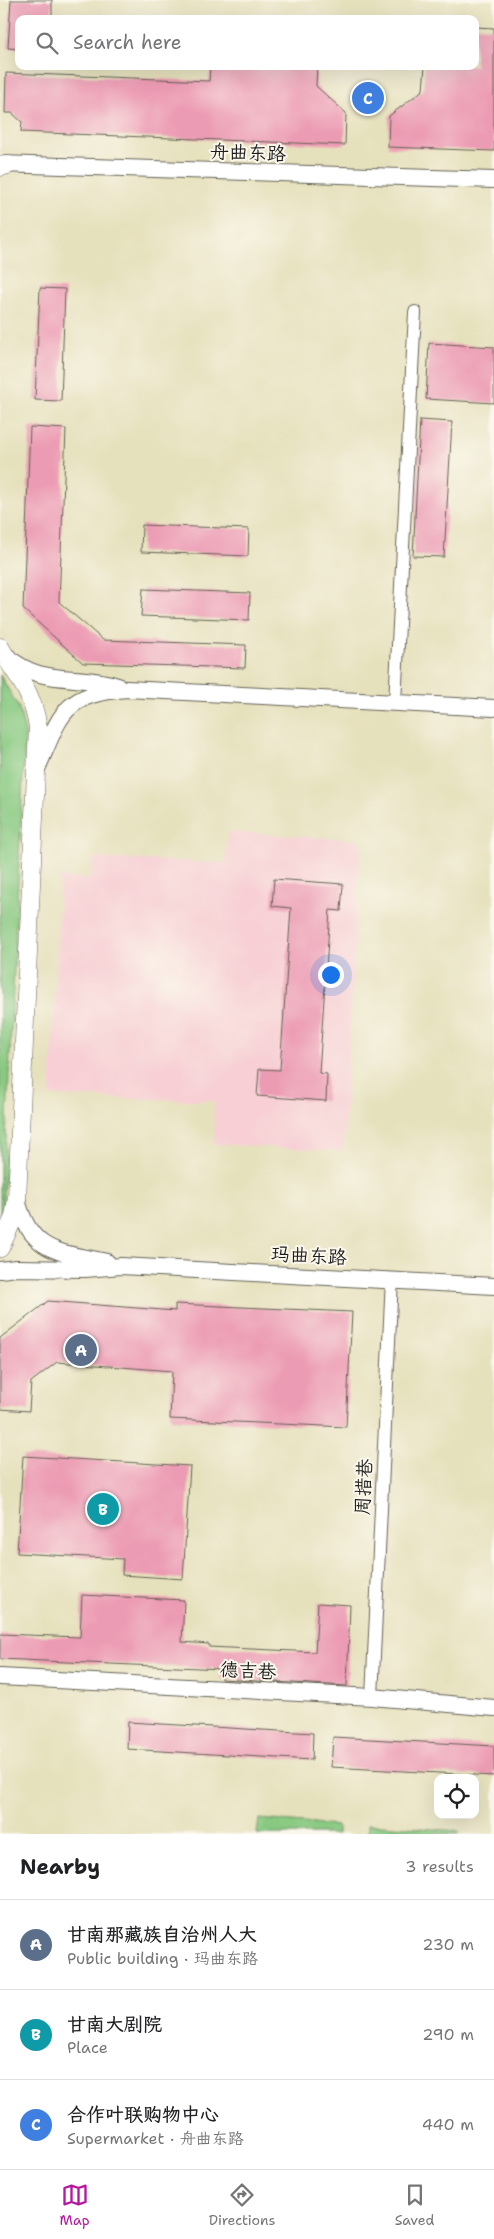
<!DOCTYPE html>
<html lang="en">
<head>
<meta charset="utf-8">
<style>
	:root { --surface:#fff; --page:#f2f2f2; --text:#202124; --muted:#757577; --line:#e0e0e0; --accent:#b5179e }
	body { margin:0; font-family:"Shantell Sans","LXGW WenKai TC",sans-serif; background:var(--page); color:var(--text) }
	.controls { position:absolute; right:15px; bottom:15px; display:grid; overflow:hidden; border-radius:10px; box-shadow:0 5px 20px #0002 }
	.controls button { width:45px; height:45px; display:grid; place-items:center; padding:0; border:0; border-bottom:1px solid var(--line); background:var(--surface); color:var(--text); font:25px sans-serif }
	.you { position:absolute; left:330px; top:974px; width:18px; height:18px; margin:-12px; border:4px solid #fff; border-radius:50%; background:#1a73e8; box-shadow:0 0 0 8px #1a73e833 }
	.badge { display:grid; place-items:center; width:32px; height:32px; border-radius:50%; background:var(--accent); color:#fff; font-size:16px; font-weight:700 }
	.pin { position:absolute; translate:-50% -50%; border:2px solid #fff; box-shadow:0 1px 5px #0006 }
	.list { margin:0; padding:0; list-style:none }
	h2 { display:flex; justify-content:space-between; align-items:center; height:65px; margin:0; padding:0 20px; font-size:21px }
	h2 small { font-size:16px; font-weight:400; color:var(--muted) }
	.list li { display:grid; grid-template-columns:32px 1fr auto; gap:15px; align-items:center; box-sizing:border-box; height:90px; padding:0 20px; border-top:1px solid var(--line) }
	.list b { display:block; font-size:19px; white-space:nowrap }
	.list p { margin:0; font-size:16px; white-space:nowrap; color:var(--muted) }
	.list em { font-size:16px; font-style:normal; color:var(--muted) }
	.icon { flex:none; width:28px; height:28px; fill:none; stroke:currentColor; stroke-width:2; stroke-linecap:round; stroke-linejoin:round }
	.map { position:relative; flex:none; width:494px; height:1834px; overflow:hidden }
	.search { position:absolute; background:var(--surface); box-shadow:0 5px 20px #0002; left:15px; right:15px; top:15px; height:55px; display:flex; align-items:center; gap:12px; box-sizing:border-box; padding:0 18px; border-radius:10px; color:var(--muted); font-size:19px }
	.sheet { height:335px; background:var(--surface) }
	nav { display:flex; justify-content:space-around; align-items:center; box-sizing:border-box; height:70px; border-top:1px solid var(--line); background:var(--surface); font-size:14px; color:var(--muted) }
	nav a { display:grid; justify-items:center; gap:2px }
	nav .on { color:var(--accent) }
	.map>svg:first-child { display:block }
	.built { fill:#f7cfd4 }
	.green { fill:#88c981; stroke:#52724e }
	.building { fill:#ec9bb4 }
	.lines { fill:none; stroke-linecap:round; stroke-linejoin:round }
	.minor-casing { stroke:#636154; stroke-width:14 }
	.tertiary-casing { stroke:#636154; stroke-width:18 }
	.secondary-casing { stroke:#636154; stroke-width:19 }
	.minor { stroke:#fff; stroke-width:12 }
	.tertiary { stroke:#fff; stroke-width:16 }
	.secondary { stroke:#fff; stroke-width:18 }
	.labels { text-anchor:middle; stroke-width:4; stroke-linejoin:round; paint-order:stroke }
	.street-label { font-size:19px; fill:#1c1c1c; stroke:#fbf7ec }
</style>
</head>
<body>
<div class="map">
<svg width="494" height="1834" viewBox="0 0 494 1834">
	<rect width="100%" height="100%" fill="#fbf7ec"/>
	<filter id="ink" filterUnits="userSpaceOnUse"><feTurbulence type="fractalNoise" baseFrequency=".02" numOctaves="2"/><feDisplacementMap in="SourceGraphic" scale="10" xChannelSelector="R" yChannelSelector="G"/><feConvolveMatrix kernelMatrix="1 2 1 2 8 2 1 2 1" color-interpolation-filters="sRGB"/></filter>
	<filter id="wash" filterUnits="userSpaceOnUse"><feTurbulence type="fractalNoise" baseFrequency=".0096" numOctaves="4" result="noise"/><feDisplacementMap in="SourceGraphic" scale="20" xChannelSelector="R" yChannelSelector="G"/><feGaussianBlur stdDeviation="1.12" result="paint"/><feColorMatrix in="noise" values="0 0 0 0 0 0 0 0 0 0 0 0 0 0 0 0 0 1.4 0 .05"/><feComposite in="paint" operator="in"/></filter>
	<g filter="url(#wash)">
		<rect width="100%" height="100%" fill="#e6e1bd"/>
		<!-- built -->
		<path class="built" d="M 228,832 L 360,840 L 343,1151 L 214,1144 L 214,1101 L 50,1096 L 60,877 L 91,879 L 93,858 L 225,863 Z"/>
		<!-- green -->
		<path class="green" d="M 0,675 L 19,708 L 25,733 L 3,1204 L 0,1214 Z
			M 259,1819 L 337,1826 L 337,1834 L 257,1834 Z
			M 368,1824 L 459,1831 L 459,1834 L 368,1834 Z"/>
		<g id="blocks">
			<!-- building -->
			<path class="building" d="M 11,0 L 52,0 L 52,19 L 19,19 L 19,49 L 8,48 Z
				M 475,27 L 494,28 L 494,151 L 388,147 L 389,116 L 423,90 L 425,66 L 475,66 Z
				M 210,66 L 317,66 L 316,86 L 346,113 L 345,145 L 21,132 L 22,122 L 12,113 L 5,113 L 6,73 L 209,81 Z
				M 360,83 L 377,84 L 376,112 L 359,111 Z
				M 40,288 L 65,289 L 61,401 L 35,400 Z
				M 429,343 L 494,347 L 494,403 L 426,399 Z
				M 420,420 L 452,422 L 444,557 L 413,556 Z
				M 30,427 L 66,429 L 59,602 L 103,640 L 246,645 L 245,668 L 83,663 L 23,609 Z
				M 142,525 L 249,529 L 248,556 L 141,552 Z
				M 143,589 L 250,593 L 249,620 L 141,616 Z
				M 274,879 L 343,884 L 341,911 L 330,910 L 319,1073 L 327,1074 L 326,1101 L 257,1096 L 259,1069 L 280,1070 L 291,908 L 272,906 Z
				M 48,1301 L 175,1311 L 175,1304 L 352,1312 L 346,1427 L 170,1419 L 172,1371 L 57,1362 L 31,1382 L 29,1411 L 0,1409 L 0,1338 Z
				M 23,1456 L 190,1466 L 183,1579 L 122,1575 L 123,1559 L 17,1553 Z
				M 82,1595 L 184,1600 L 182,1642 L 209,1644 L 209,1647 L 315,1652 L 318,1603 L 350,1605 L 347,1686 L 221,1679 L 221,1669 L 0,1659 L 0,1634 L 80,1637 Z
				M 128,1722 L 313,1733 L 312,1760 L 127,1749 Z
				M 333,1737 L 494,1746 L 494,1776 L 331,1767 Z"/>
		</g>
	</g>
	<g filter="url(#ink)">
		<use href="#blocks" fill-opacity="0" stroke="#636154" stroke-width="1"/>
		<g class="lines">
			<defs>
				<path id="minor" d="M 395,703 L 415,312
					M 372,1697 L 392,1279"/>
				<path id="tertiary" d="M 0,164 L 494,180
					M 7,656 C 40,687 79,673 118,686
					M 37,769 C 61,714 62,694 127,689 L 494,708
					M 17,1199 C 30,1254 60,1252 107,1262
					M 0,1270 L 16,1268 L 85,1269 L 121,1266 L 494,1286
					M 0,1677 L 372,1697 L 494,1708"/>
				<path id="secondary" d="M 0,167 L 8,165
					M 0,647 C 18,679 31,688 38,727 L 17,1199 L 14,1217 L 0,1248"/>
			</defs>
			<!-- minor casing -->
			<use href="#minor" class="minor-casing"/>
			<!-- tertiary casing -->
			<use href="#tertiary" class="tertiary-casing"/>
			<!-- secondary casing -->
			<use href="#secondary" class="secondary-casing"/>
			<!-- minor -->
			<use href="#minor" class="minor"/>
			<!-- tertiary -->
			<use href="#tertiary" class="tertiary"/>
			<!-- secondary -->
			<use href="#secondary" class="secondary"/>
		</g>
	</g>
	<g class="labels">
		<!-- street labels -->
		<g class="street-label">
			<text transform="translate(248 152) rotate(2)" y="7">舟曲东路</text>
			<text transform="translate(309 1255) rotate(3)" y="7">玛曲东路</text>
			<text transform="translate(363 1487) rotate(-87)" y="7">周措巷</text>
			<text transform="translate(248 1670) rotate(3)" y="7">德吉巷</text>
		</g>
	</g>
</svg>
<div class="controls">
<button><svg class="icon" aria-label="locate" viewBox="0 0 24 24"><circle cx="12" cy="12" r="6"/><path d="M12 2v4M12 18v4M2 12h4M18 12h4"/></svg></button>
</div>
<div class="you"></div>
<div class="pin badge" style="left:81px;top:1350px;background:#5c6f8a">A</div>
<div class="pin badge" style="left:103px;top:1509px;background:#0f9aa8">B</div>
<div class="pin badge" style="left:368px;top:98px;background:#3f7fe0">C</div>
<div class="search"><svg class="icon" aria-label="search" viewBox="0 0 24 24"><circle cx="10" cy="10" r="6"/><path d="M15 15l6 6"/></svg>Search here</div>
</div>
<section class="sheet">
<h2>Nearby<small>3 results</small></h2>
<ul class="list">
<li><span class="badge" style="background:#5c6f8a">A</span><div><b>甘南那藏族自治州人大</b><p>Public building · 玛曲东路</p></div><em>230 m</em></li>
<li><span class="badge" style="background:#0f9aa8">B</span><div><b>甘南大剧院</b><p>Place</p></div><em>290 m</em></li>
<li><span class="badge" style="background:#3f7fe0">C</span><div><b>合作叶联购物中心</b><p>Supermarket · 舟曲东路</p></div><em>440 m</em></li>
</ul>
</section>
<nav>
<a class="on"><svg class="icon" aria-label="map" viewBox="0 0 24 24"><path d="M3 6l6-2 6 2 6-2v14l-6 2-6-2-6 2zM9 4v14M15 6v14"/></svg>Map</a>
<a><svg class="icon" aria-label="directions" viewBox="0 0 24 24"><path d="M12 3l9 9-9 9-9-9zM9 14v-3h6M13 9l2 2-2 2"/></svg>Directions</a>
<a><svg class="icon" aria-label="saved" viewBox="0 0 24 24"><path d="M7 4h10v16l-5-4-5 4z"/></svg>Saved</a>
</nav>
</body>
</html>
